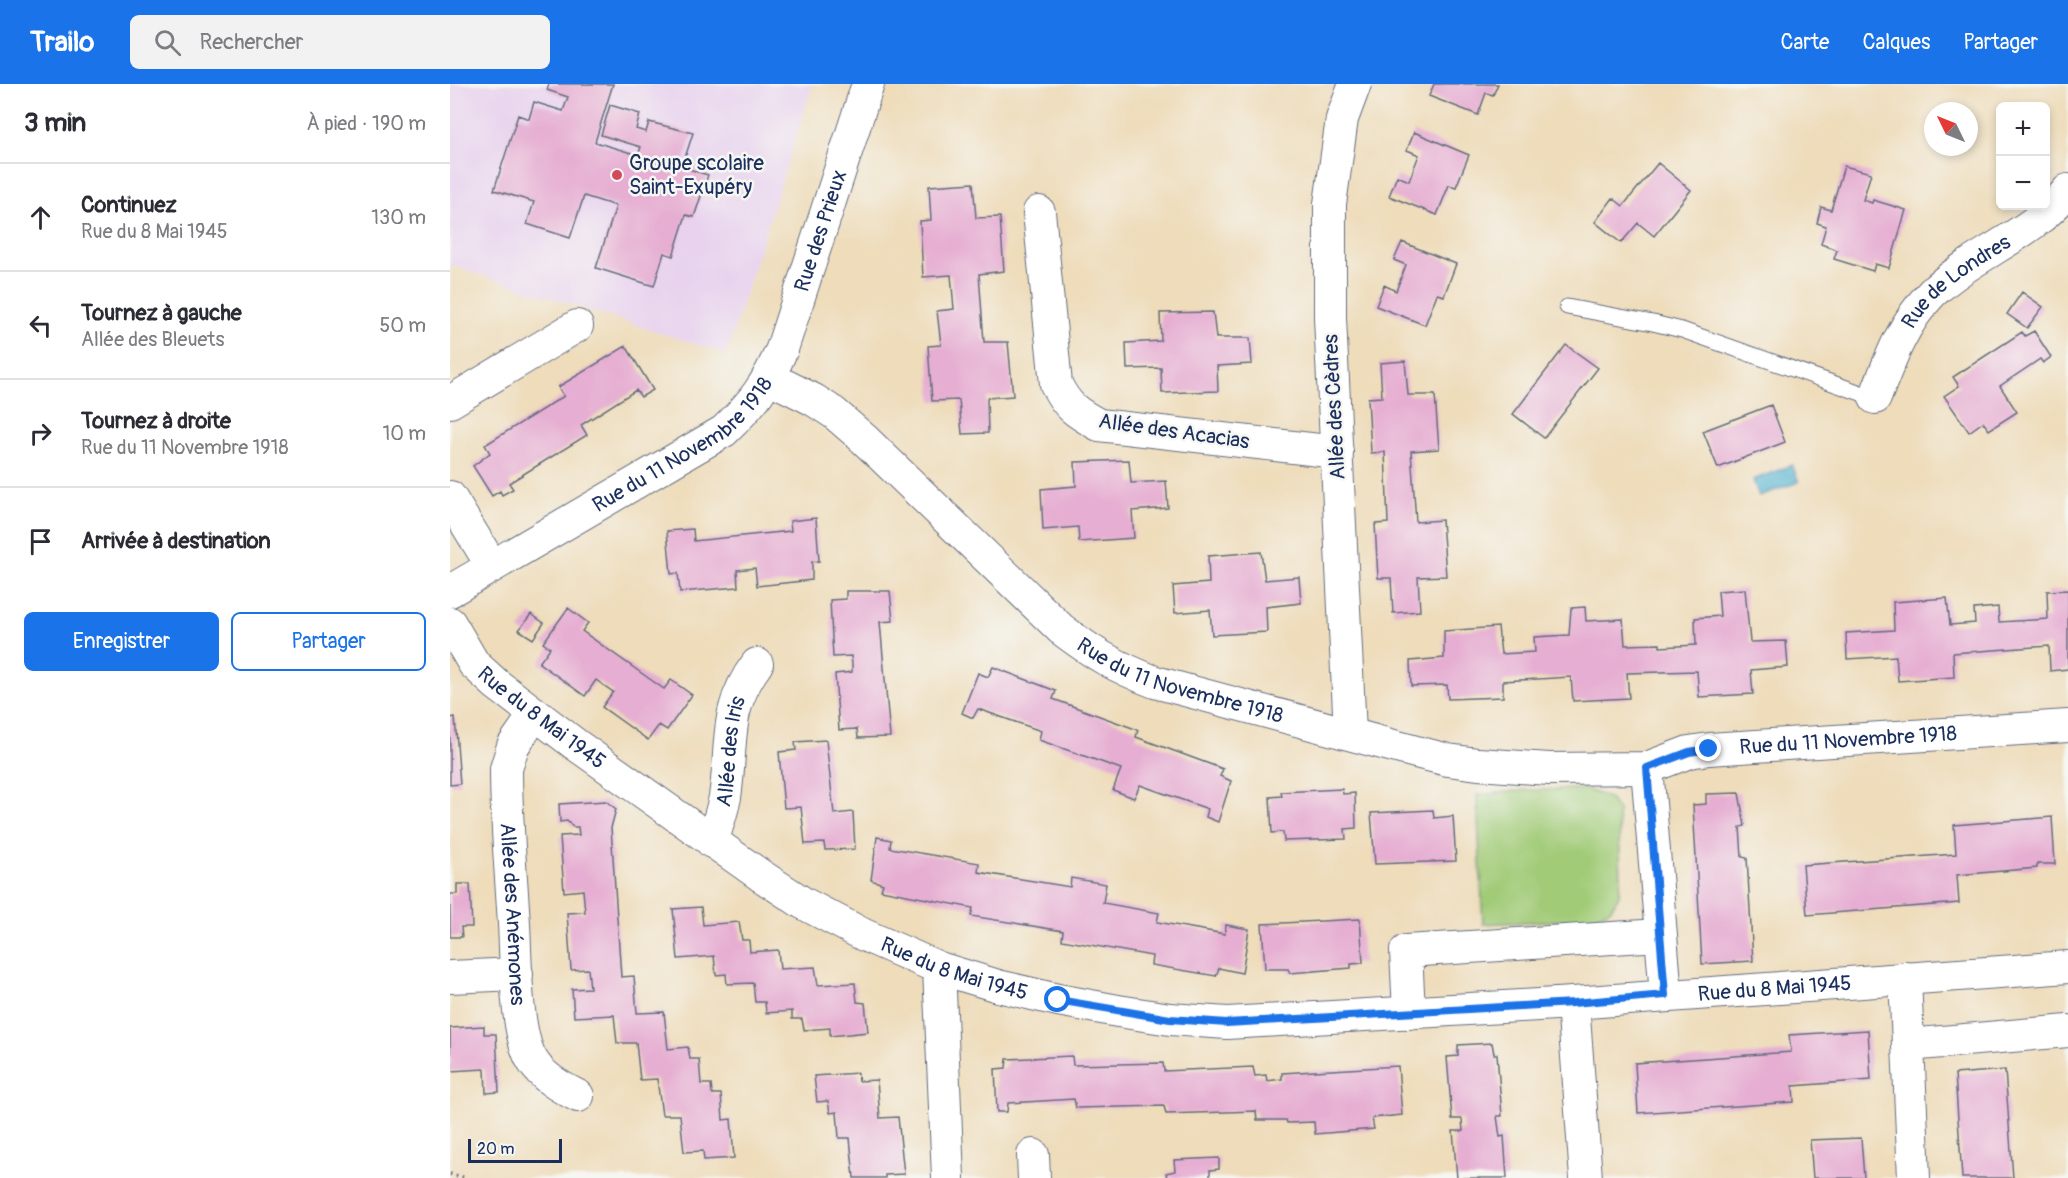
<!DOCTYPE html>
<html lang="fr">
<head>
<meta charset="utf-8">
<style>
	:root { --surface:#fff; --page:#f2f2f3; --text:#2b2b33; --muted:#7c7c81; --line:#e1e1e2; --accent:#1a73e8 }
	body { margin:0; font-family:Pangolin,sans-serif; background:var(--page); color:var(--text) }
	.controls { position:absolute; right:18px; top:18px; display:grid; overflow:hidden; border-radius:9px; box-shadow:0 3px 9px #0003 }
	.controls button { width:54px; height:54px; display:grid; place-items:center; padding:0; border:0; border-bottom:2px solid var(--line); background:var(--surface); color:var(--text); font:30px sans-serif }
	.compass { position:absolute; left:1474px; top:18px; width:54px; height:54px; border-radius:50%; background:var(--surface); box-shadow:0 3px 9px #0003; rotate:313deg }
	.scale { position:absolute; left:18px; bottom:15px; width:94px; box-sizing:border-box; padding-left:6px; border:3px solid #1b2f5e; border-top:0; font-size:16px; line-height:21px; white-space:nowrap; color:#1b2f5e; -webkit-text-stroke:4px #f6f6f2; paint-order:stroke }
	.stop { position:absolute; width:18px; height:18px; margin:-14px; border:4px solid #1a73e8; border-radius:50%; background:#fff }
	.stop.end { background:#1a73e8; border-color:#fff; box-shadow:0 2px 6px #0008 }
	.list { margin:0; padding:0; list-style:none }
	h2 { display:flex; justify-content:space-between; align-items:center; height:78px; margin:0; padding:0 24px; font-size:26px }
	h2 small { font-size:20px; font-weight:400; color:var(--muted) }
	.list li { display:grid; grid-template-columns:39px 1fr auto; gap:18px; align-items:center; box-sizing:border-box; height:108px; padding:0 24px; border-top:2px solid var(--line) }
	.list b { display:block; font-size:22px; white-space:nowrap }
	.list p { margin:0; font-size:20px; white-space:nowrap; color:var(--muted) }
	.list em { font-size:20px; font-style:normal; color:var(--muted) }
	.actions { display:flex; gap:12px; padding:18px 24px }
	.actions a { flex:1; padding:14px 0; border:2px solid var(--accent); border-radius:9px; text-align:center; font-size:21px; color:var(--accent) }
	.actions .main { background:var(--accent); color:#fff }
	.icon { flex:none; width:33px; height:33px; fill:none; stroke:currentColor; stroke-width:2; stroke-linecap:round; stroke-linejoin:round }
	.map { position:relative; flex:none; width:1618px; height:1094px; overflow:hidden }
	header { display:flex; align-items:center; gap:36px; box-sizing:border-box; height:84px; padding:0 30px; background:var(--accent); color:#fff }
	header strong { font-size:28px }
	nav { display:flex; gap:33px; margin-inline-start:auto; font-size:21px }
	.search { width:420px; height:54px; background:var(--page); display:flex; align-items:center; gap:15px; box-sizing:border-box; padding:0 21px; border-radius:9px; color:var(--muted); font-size:22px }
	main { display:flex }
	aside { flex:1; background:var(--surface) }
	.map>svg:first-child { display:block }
	.built { fill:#e8d2ee }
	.green { fill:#a1cb77; stroke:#5e7d6a; stroke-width:1.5 }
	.water { fill:#4eb1cd; stroke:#347096; stroke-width:1.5 }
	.building { fill:#e6aed2 }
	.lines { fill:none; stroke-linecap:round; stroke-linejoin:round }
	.lane-casing { stroke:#656c7e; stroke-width:17 }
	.street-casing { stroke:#656c7e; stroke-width:34 }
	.path { stroke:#656c7e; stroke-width:4; stroke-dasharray:1.5 4.5; stroke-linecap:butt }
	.lane { stroke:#fff; stroke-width:15 }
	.street { stroke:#fff; stroke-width:32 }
	.route { stroke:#1a73e8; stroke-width:8 }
	.poi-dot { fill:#d1495b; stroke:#f6f6f2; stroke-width:2 }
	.labels { text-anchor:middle; stroke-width:5; stroke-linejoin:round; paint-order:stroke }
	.poi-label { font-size:21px; fill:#1b2f5e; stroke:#f6f6f2; text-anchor:start }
	.street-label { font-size:21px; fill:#1b2f5e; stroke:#f6f6f2 }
</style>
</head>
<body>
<header>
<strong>Trailo</strong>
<div class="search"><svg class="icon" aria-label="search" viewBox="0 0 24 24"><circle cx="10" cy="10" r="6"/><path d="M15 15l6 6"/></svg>Rechercher</div>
<nav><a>Carte</a><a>Calques</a><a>Partager</a></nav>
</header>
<main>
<aside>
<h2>3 min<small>À pied · 190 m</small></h2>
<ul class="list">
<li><svg class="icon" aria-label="ahead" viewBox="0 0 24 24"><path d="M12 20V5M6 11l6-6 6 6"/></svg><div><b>Continuez</b><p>Rue du 8 Mai 1945</p></div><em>130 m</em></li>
<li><svg class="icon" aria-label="left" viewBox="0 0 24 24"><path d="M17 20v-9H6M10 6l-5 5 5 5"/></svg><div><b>Tournez à gauche</b><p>Allée des Bleuets</p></div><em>50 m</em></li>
<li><svg class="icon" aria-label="right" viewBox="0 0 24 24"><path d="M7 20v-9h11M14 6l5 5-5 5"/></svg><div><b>Tournez à droite</b><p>Rue du 11 Novembre 1918</p></div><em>10 m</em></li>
<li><svg class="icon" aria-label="arrive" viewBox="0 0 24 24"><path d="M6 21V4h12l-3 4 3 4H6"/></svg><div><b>Arrivée à destination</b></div></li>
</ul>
<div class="actions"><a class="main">Enregistrer</a><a>Partager</a></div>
</aside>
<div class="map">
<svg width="1618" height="1094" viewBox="0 0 1618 1094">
	<rect width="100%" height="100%" fill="#f6f6f2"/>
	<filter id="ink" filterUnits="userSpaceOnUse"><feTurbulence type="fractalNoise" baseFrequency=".0167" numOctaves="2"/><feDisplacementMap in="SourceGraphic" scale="12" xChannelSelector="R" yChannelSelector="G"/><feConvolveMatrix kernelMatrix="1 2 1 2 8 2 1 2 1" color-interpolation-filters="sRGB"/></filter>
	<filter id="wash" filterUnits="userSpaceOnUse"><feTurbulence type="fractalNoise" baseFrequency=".008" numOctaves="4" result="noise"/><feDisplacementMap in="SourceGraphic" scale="24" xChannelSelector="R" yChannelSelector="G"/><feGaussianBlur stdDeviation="1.35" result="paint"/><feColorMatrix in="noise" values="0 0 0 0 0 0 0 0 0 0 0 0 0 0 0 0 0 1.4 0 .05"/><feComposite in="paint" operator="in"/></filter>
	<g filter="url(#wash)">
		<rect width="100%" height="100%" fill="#eedcba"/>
		<!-- built -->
		<path class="built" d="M 0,0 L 363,0 L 276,270 L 0,181 Z"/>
		<!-- green -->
		<path class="green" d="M 1135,705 L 1159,714 L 1168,726 L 1171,793 L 1169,811 L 1161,825 L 1143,835 L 1033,840 L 1027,711 L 1076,706 Z"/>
		<!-- water -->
		<path class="water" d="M 1342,381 L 1349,398 L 1309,412 L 1303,396 Z"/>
		<g id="blocks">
			<!-- building -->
			<path class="building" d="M 99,0 L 163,0 L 145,58 L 188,71 L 191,63 L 151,51 L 160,21 L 190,30 L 186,45 L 196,48 L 199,38 L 243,49 L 232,83 L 258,91 L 244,133 L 236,131 L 223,172 L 214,169 L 204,202 L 146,184 L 166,122 L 134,112 L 120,154 L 77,140 L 84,118 L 44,106 L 68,31 L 79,35 L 84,18 L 113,27 L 118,13 L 97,6 Z
				M 984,0 L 1048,0 L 1043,11 L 1036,9 L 1028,31 L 979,12 Z
				M 964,48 L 1019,71 L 1006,103 L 999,101 L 987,131 L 939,112 L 947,92 L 959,97 L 969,71 L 957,66 Z
				M 1208,79 L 1241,106 L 1204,152 L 1188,139 L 1171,159 L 1145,138 L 1163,114 L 1173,122 Z
				M 1394,82 L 1421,89 L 1413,116 L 1422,119 L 1423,116 L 1456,126 L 1439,184 L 1425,180 L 1423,187 L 1384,175 L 1387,166 L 1371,160 L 1376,142 L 1367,139 L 1371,123 L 1381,126 Z
				M 523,99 L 526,134 L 550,133 L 554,187 L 529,190 L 534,258 L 558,258 L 563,312 L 537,314 L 538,349 L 512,350 L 509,316 L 482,317 L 478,262 L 491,261 L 487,227 L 504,225 L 501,191 L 473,193 L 470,137 L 481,136 L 479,102 Z
				M 952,158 L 1006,180 L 994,212 L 987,210 L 975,241 L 926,222 L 934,201 L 946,207 L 956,181 L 944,176 Z
				M 1572,208 L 1593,223 L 1577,244 L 1557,230 Z
				M 763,228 L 766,254 L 800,254 L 802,280 L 767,282 L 768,307 L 712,309 L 711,284 L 677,285 L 676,259 L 711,257 L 710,229 Z
				M 1584,247 L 1601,273 L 1593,279 L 1590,275 L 1550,302 L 1567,328 L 1539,346 L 1533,338 L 1519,348 L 1494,312 L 1509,302 L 1503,293 L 1572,248 L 1575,252 Z
				M 1116,261 L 1148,284 L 1094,354 L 1063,330 Z
				M 176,262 L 203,306 L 191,313 L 186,306 L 131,341 L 137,351 L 59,399 L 63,405 L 52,411 L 50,407 L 42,412 L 23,382 L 40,369 L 35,361 L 114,312 L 108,303 Z
				M 955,277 L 958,311 L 985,311 L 989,365 L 961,367 L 966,438 L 992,436 L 996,492 L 968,493 L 970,527 L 943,529 L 941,494 L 928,494 L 925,440 L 938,439 L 935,368 L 921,369 L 918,314 L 932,313 L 930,279 Z
				M 1321,321 L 1335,358 L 1268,384 L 1253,347 Z
				M 679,376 L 681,399 L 716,397 L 718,424 L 682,427 L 684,454 L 629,458 L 628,443 L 593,446 L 591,405 L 626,402 L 625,378 Z
				M 366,434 L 369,477 L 362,478 L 362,496 L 307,502 L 305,484 L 287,486 L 288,503 L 230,508 L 228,489 L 221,490 L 217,447 L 243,445 L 244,457 L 341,447 L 340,437 Z
				M 811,468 L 815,496 L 849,493 L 851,519 L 816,523 L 817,548 L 762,551 L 760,526 L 725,529 L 723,502 L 759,499 L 758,472 Z
				M 1295,505 L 1300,558 L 1336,557 L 1338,583 L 1301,586 L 1303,610 L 1249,613 L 1247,587 L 1177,589 L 1179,614 L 1123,617 L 1121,593 L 1053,597 L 1053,613 L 998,615 L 997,601 L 961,602 L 960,577 L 994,574 L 994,547 L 1048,543 L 1051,570 L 1085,568 L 1084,553 L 1119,551 L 1121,524 L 1135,523 L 1136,537 L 1173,535 L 1175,561 L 1210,560 L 1210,563 L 1246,561 L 1245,534 L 1270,532 L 1268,507 Z
				M 1618,506 L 1618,585 L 1600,587 L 1599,562 L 1503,569 L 1504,593 L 1448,597 L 1446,572 L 1397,575 L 1396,549 L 1444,546 L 1443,518 L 1497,514 L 1500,541 L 1525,539 L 1524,525 L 1548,523 L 1549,538 L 1598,535 L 1597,507 Z
				M 396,507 L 440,507 L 443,537 L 430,538 L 440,653 L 408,654 L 407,645 L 389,646 L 385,590 L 402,588 L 402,580 L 401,572 L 383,573 L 380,516 L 396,515 Z
				M 118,524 L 138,539 L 132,547 L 204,598 L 214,605 L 221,596 L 242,611 L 217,646 L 209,641 L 198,656 L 152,623 L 163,608 L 146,596 L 135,612 L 89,579 L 100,564 L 93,559 Z
				M 81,530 L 94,539 L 83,555 L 69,546 Z
				M 543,583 L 606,607 L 603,615 L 688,646 L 686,653 L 773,685 L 770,692 L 781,697 L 768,738 L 756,733 L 758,725 L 690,701 L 684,714 L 663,706 L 671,685 L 589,656 L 591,647 L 528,625 L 523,634 L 512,629 L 528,589 L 538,593 Z
				M 5,633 L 10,700 L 0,701 L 0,634 Z
				M 376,656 L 384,730 L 403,728 L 405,765 L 375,766 L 374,759 L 355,760 L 351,723 L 334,724 L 329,668 L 346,666 L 345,658 Z
				M 892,705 L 893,710 L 905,709 L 906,744 L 895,745 L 896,755 L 834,757 L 833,748 L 822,749 L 820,713 L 832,712 L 831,708 Z
				M 1289,709 L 1295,742 L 1290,743 L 1292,773 L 1297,774 L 1303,877 L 1252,880 L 1243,721 L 1256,720 L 1256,710 Z
				M 156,717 L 166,725 L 161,744 L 171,893 L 184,892 L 187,929 L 214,928 L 218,965 L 238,963 L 240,975 L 249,975 L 251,1000 L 261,1000 L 262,1010 L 271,1010 L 273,1036 L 281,1035 L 284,1074 L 254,1076 L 253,1067 L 234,1068 L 230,1031 L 212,1031 L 207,995 L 190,996 L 186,959 L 167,959 L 164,931 L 124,933 L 122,905 L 140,904 L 138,885 L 121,886 L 117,829 L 135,828 L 133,806 L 114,808 L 110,752 L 129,751 L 128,743 L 123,743 L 117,737 L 110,738 L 109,720 Z
				M 983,726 L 984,734 L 1003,732 L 1006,777 L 925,780 L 921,729 Z
				M 1602,733 L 1605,780 L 1587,780 L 1587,784 L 1507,791 L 1509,819 L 1357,831 L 1353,781 L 1506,770 L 1504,741 Z
				M 427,753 L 441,756 L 440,764 L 529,779 L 528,788 L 620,803 L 621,794 L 656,800 L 653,819 L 709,829 L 707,838 L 775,850 L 776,841 L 799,845 L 792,889 L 769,884 L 766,892 L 701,881 L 702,872 L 612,856 L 613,847 L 521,832 L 523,824 L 431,806 L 433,800 L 421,796 Z
				M 7,800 L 20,800 L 22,843 L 11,843 L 12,853 L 0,853 L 0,810 L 7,810 Z
				M 251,823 L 253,841 L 289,838 L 292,856 L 299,856 L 300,868 L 328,866 L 330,885 L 365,883 L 368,901 L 405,899 L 407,918 L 415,919 L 418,948 L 380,952 L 380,944 L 354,946 L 352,935 L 342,935 L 342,927 L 316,929 L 315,918 L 305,918 L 303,899 L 277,900 L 276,890 L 266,891 L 264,872 L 228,875 L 223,825 Z
				M 910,835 L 913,879 L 901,880 L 901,884 L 840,889 L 838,885 L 815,885 L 812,840 Z
				M 34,942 L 34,950 L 46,950 L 49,1008 L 36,1009 L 35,985 L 0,987 L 0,944 Z
				M 1418,946 L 1421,996 L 1343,1002 L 1344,1018 L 1188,1029 L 1185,979 L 1341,968 L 1339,951 Z
				M 1042,959 L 1044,970 L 1047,970 L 1052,1032 L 1047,1032 L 1050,1053 L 1054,1052 L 1057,1094 L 1007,1094 L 1003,1047 L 1013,1047 L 1012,1035 L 1002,1035 L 997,973 L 1008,972 L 1008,961 Z
				M 622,972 L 623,981 L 713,979 L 714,987 L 803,983 L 805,992 L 816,991 L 817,997 L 832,995 L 832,989 L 948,982 L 952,1031 L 922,1034 L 924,1045 L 865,1050 L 864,1038 L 837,1039 L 836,1036 L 807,1036 L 806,1027 L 716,1030 L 714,1022 L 626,1024 L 624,1015 L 558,1019 L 557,1028 L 547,1028 L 545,985 L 556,984 L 557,975 Z
				M 1555,986 L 1563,1094 L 1512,1094 L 1505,990 Z
				M 408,989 L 409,997 L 427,996 L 430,1034 L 448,1033 L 454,1090 L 435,1091 L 435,1094 L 404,1094 L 400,1054 L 389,1054 L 387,1028 L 380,1029 L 378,1017 L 367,1018 L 364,992 Z
				M 1411,1054 L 1414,1094 L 1363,1094 L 1360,1056 Z
				M 769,1074 L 769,1085 L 760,1086 L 760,1094 L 717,1094 L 716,1089 L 725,1087 L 724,1076 Z"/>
		</g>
	</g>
	<g filter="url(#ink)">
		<use href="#blocks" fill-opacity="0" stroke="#656c7e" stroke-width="1.5"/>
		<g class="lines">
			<defs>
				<path id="lane" d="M 1117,223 L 1203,239 L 1232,246 L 1425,314"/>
				<g id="street">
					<path d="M 589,128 L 606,300 C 617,323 627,329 649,341 L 887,368"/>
					<path id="s1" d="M 320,294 L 364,316 L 384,329 L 414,355 L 611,545 C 644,570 666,583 705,598 L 966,668 L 998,676 L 1028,680 L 1099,685 L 1197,684 L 1239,668 L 1259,665 L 1618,642"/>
					<path id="s2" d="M 1425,314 C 1440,275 1453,239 1482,209 C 1524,169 1582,152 1618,106"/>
					<path d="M 0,318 L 127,242"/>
					<path d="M 0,413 L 42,482"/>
					<path id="s3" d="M 0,507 L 274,347 C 303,319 316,302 332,265 L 418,0"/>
					<path id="s4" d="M 0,539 L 24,580 L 46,600 L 125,660 L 310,791 L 353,819 L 414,851 L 489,884 L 548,902 L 608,916 L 668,927 L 720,935 L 777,939 L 1123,919 L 1618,883"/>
					<path id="s5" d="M 85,630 L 63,662 L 56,685 C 56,737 61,789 64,840 C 66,874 65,948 82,976 C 92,993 110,1003 128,1012"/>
					<path d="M 900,649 L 880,234 L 880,120 L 892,35 L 905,0"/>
					<path d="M 1197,684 L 1216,911"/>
					<path id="s6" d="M 262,758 C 267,743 272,728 275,713 C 283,661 273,625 307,580"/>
					<path d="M 489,884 L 498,1094"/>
					<path d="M 0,893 L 67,890"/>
					<path d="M 1455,894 L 1464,1094"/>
					<path d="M 1123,919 L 1136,1094"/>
					<path d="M 959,929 L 956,867 L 1210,851"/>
					<path d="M 1458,961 L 1618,947"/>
					<path d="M 583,1071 L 584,1094"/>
				</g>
			</defs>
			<!-- lane casing -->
			<use href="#lane" class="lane-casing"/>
			<!-- street casing -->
			<use href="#street" class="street-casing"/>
			<!-- path -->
			<path class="path" d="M 0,1090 L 16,1094"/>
			<!-- lane -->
			<use href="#lane" class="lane"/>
			<!-- street -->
			<use href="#street" class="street"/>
		</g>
	</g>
	<g class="lines" filter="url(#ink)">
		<!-- route -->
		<path class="route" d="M 608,916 L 720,935 L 777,939 L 1123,919 L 1215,911 L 1197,684 L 1239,668 L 1259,665"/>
	</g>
	<!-- markers -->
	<circle class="poi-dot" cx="167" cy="91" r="6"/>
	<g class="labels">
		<!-- poi labels -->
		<g class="poi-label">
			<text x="179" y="86">Groupe scolaire<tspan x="179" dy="24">Saint-Exupéry</tspan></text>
		</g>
		<!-- street labels -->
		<g class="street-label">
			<text dy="7" stroke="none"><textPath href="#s3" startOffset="543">Rue des Prieux</textPath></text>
			<text dy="7" stroke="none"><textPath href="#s2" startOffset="146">Rue de Londres</textPath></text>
			<text transform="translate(884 323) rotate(-93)" y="7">Allée des Cèdres</text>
			<text transform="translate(724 347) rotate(8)" y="7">Allée des Acacias</text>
			<text dy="7" stroke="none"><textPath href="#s3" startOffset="276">Rue du 11 Novembre 1918</textPath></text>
			<text dy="7" stroke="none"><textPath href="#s1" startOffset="518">Rue du 11 Novembre 1918</textPath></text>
			<text dy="7" stroke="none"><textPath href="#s4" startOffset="134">Rue du 8 Mai 1945</textPath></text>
			<text dy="7" stroke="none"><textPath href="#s1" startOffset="1202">Rue du 11 Novembre 1918</textPath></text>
			<text dy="7" stroke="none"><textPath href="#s6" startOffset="93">Allée des Iris</textPath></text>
			<text dy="7" stroke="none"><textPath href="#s5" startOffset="208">Allée des Anémones</textPath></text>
			<text dy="7" stroke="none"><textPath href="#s4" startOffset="620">Rue du 8 Mai 1945</textPath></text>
			<text dy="7" stroke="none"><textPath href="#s4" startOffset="1448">Rue du 8 Mai 1945</textPath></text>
		</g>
	</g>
</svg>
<div class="controls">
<button>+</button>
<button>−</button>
</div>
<svg class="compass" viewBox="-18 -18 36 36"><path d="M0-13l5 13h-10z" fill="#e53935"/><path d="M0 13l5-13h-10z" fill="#7c7c81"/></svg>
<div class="scale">20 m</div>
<div class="stop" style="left:608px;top:916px"></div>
<div class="stop end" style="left:1259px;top:665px"></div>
</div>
</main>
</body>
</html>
